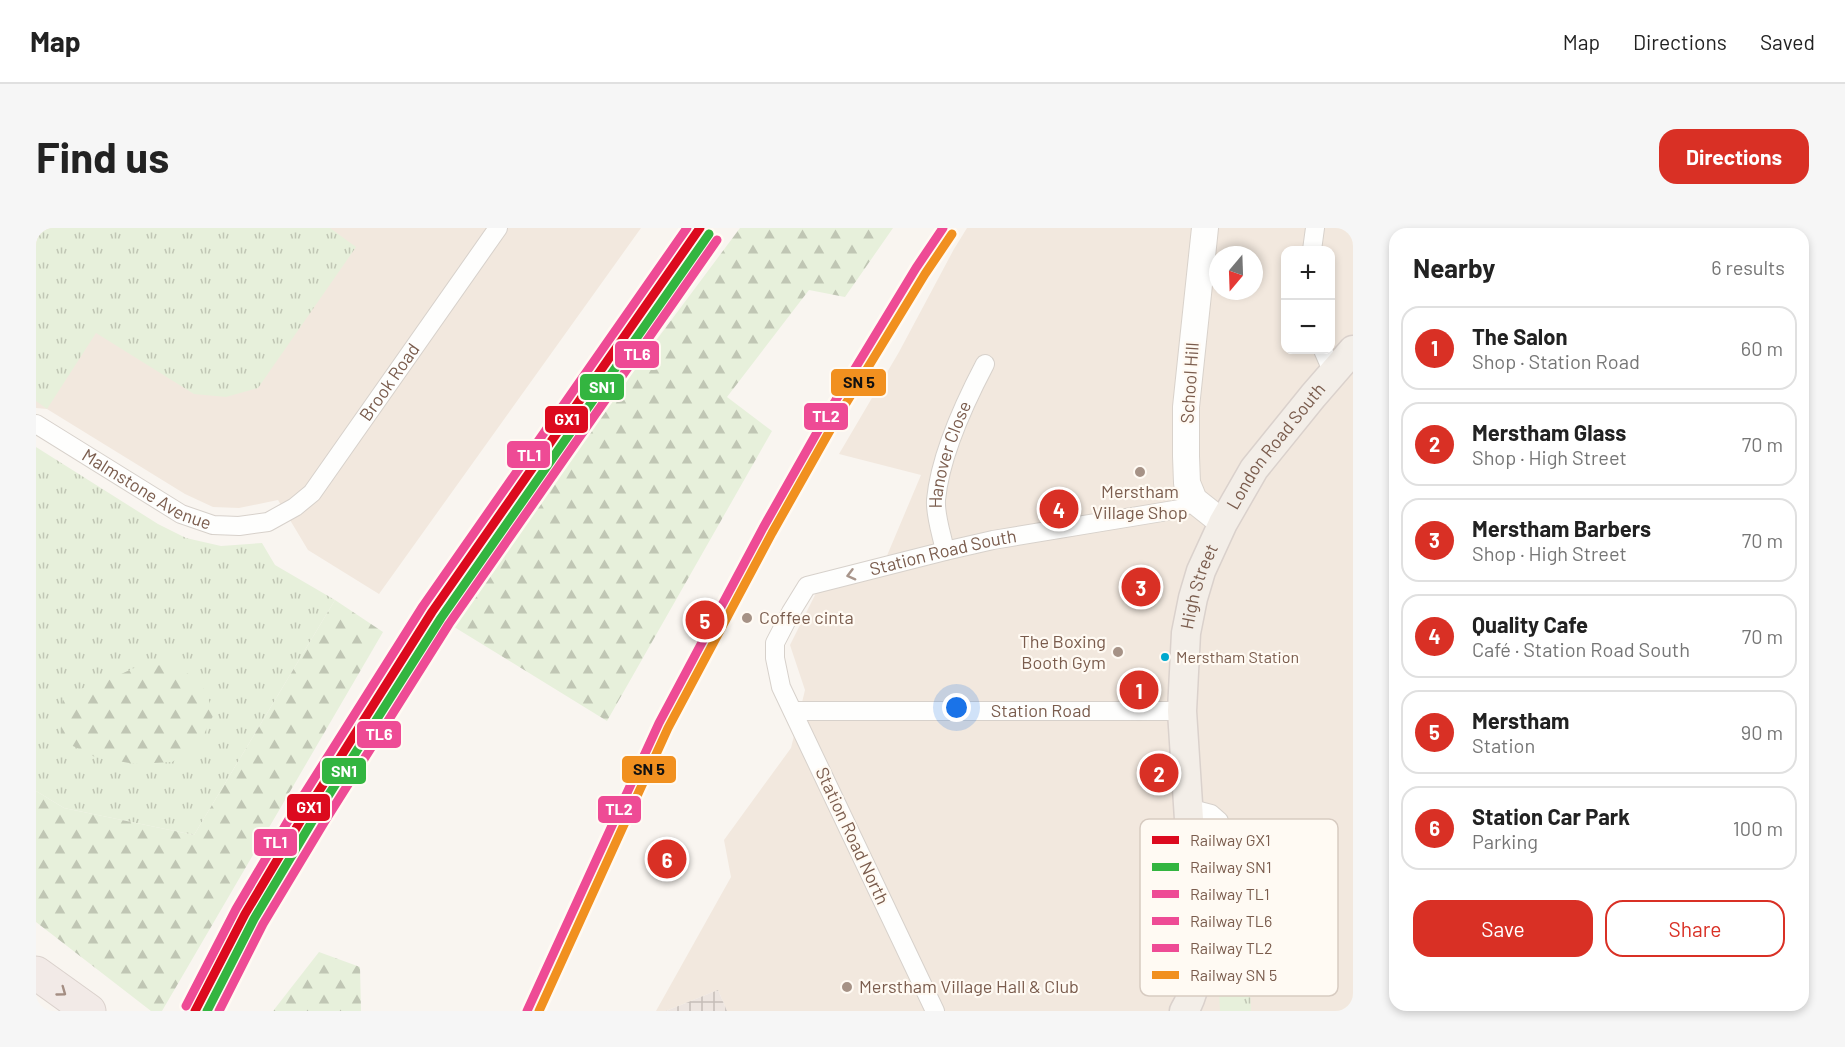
<!DOCTYPE html>
<html lang="en">
<head>
<meta charset="utf-8">
<style>
	:root { --surface:#fff; --page:#f6f6f6; --text:#222; --muted:#767676; --line:#e0e0e0; --accent:#d93025 }
	body { margin:0; font-family:Barlow,sans-serif; background:var(--page); color:var(--text) }
	.controls { position:absolute; right:18px; top:18px; display:grid; overflow:hidden; border-radius:12px; box-shadow:0 3px 9px #0003 }
	.controls button { width:54px; height:54px; display:grid; place-items:center; padding:0; border:0; border-bottom:2px solid var(--line); background:var(--surface); color:var(--text); font:30px sans-serif }
	.compass { position:absolute; left:1173px; top:18px; width:54px; height:54px; border-radius:50%; background:var(--surface); box-shadow:0 3px 9px #0003; rotate:199deg }
	.you { position:absolute; left:921px; top:480px; width:21px; height:21px; margin:-15px; border:4px solid #fff; border-radius:50%; background:#1a73e8; box-shadow:0 0 0 9px #1a73e833 }
	.badge { display:grid; place-items:center; width:39px; height:39px; border-radius:50%; background:var(--accent); color:#fff; font-size:20px; font-weight:700 }
	.pin { position:absolute; translate:-50% -50%; border:3px solid #fff; box-shadow:0 2px 6px #0006 }
	.list { margin:0; padding:0; list-style:none }
	h2 { display:flex; justify-content:space-between; align-items:center; height:78px; margin:0; padding:0 24px; font-size:26px }
	h2 small { font-size:20px; font-weight:400; color:var(--muted) }
	.list li { display:grid; grid-template-columns:39px 1fr auto; gap:18px; align-items:center; box-sizing:border-box; height:84px; margin:0 12px 12px; padding:0 12px; border:2px solid var(--line); border-radius:18px }
	.list b { display:block; font-size:22px; white-space:nowrap }
	.list p { margin:0; font-size:20px; white-space:nowrap; color:var(--muted) }
	.list em { font-size:20px; font-style:normal; color:var(--muted) }
	.actions { display:flex; gap:12px; padding:18px 24px }
	.actions a { flex:1; padding:14px 0; border:2px solid var(--accent); border-radius:18px; text-align:center; font-size:21px; color:var(--accent) }
	.actions .main { background:var(--accent); color:#fff }
	.map { position:relative; flex:none; width:1317px; height:783px; overflow:hidden; border-radius:18px }
	header { display:flex; align-items:center; gap:36px; box-sizing:border-box; height:84px; padding:0 30px; background:var(--surface); border-bottom:2px solid var(--line) }
	header strong { font-size:28px }
	nav { display:flex; gap:33px; margin-inline-start:auto; font-size:21px }
	.intro { display:flex; align-items:center; justify-content:space-between; box-sizing:border-box; height:144px; padding:0 36px }
	h1 { margin:0; font-size:42px }
	.button { padding:15px 27px; border-radius:18px; background:var(--accent); color:#fff; font-size:21px; font-weight:700 }
	main { display:flex; gap:36px; padding:0 36px }
	aside { flex:1; background:var(--surface); border-radius:18px; box-shadow:0 3px 9px #0003 }
	.map>svg:first-child { display:block }
	.residential { fill:#f2e8de; fill-rule:evenodd }
	.industrial { fill:url(#industrial-grid) }
	.grass { fill:url(#grass-tufts) }
	.forest { fill:url(#forest-firs) }
	.lines { fill:none; stroke-linecap:round; stroke-linejoin:round }
	.street-casing { stroke:#d7d1cb; stroke-width:20 }
	.secondary-casing { stroke:#d9d2cb; stroke-width:28 }
	.primary-casing { stroke:#dad1cc; stroke-width:31 }
	.highway-casing { stroke:#dad1cc; stroke-width:35 }
	.street { stroke:#fefefd; stroke-width:18 }
	.secondary { stroke:#fefefd; stroke-width:26 }
	.primary { stroke:#f3eee8; stroke-width:28 }
	.highway { stroke:#f2eae7; stroke-width:33 }
	.rail-1-casing { stroke:#fffaf3; stroke-width:14 }
	.rail-2-casing { stroke:#fffaf3; stroke-width:14 }
	.rail-3-casing { stroke:#fffaf3; stroke-width:14 }
	.rail-4-casing { stroke:#fffaf3; stroke-width:14 }
	.rail-5-casing { stroke:#fffaf3; stroke-width:14 }
	.rail-6-casing { stroke:#fffaf3; stroke-width:14 }
	.rail-1 { stroke:#dc0a1e; stroke-width:9 }
	.rail-2 { stroke:#33b540; stroke-width:9 }
	.rail-3 { stroke:#ee4b95; stroke-width:9 }
	.rail-4 { stroke:#ee4b95; stroke-width:9 }
	.rail-5 { stroke:#ee4b95; stroke-width:9 }
	.rail-6 { stroke:#f1901f; stroke-width:9 }
	.oneway { stroke:#a8958b }
	.oneway2 { stroke:#a48e83 }
	.poi-dot { fill:#a69286; stroke:#fffaf3; stroke-width:2 }
	.bus-dot { fill:#00a9ce; stroke:#fffaf3; stroke-width:2 }
	.labels { text-anchor:middle; stroke-width:4.5; stroke-linejoin:round; paint-order:stroke }
	.bus-label { font-size:16px; fill:#7a5c4d; stroke:#fffaf3; text-anchor:start }
	.street-label { font-size:18px; fill:#7a5c4d; stroke:#fffaf3 }
	.poi-label { font-size:18px; fill:#7a5c4d; stroke:#fffaf3; text-anchor:start }
	.key { fill:#fffaf3; stroke:#d7cbc1; stroke-width:1.5 }
	.key-label { font-size:16px; fill:#7a5c4d }
	.line-badge { stroke:#fffaf3; stroke-width:2 }
	.badge-label { font-size:16px; text-anchor:middle; font-weight:bold; fill:#fff }
	.pale-badge-label { font-size:16px; text-anchor:middle; font-weight:bold; fill:#111 }
</style>
</head>
<body>
<header>
<strong>Map</strong>
<nav><a>Map</a><a>Directions</a><a>Saved</a></nav>
</header>
<div class="intro"><h1>Find us</h1><a class="button">Directions</a></div>
<main>
<div class="map">
<svg width="1317" height="783" viewBox="0 0 1317 783">
	<defs>
		<pattern id="industrial-grid" width="8" height="8" patternUnits="userSpaceOnUse" patternTransform="scale(1.5)"><rect width="8" height="8" fill="#ede5e0"/><path d="M0 4h8M4 0v8" fill="none" stroke="#c5bdb8"/></pattern>
		<pattern id="grass-tufts" width="24" height="20" patternUnits="userSpaceOnUse" patternTransform="scale(1.5)"><rect width="24" height="20" fill="#e7f0db"/><path d="M3 7l-1-3M5 7V3M7 7l1-3M15 17l-1-3M17 17v-4M19 17l1-3" fill="none" stroke="#c0c6b4"/></pattern>
		<pattern id="forest-firs" width="22" height="20" patternUnits="userSpaceOnUse" patternTransform="scale(1.5)"><rect width="22" height="20" fill="#e7f0db"/><path d="M5 1l3.5 6h-7zM16 11l3.5 6h-7z" fill="#c0c6b4"/></pattern>
	</defs>
	<rect width="100%" height="100%" fill="#f9f5f0"/>
	<!-- residential -->
	<path class="residential" d="M 0,0 L 605,0 L 343,366 L 272,322 L 242,272 L 203,280 L 177,279 L 149,266 L 11,181 L 0,180 Z
		M 931,0 L 1317,0 L 1317,783 L 691,783 L 682,762 L 630,783 L 620,783 L 695,649 L 688,612 L 755,520 L 769,462 L 754,417 L 780,365 L 842,349 L 885,247 L 803,226 L 863,124 L 918,21 ZM 1250,22 L 1294,22 L 1294,122 L 1250,122 ZM 1182,27 L 1218,27 L 1218,63 L 1182,63 Z"/>
	<!-- industrial -->
	<path class="industrial" d="M 682,762 L 691,783 L 630,783 Z"/>
	<!-- grass -->
	<path class="grass" d="M 0,0 L 294,0 L 320,19 L 222,160 L 190,169 L 158,166 L 60,105 L 11,181 L 0,173 Z
		M 0,219 L 122,296 L 150,310 L 185,318 L 226,315 L 239,337 L 299,372 L 158,607 L 28,580 L 0,563 Z
		M 1181,732 L 1213,732 L 1215,783 L 1184,783 Z"/>
	<!-- forest -->
	<path class="forest" d="M 704,0 L 857,0 L 809,69 L 773,62 L 691,169 L 736,203 L 571,493 L 410,394 Z
		M 299,372 L 347,404 L 126,783 L 115,783 L 0,694 L 0,563 L 28,580 L 158,607 Z
		M 134,436 L 158,449 L 171,465 L 177,488 L 162,518 L 136,534 L 99,536 L 59,529 L 27,513 L 24,486 L 28,466 L 68,454 L 98,440 Z
		M 283,724 L 324,739 L 325,783 L 237,783 Z"/>
	<g class="lines">
		<defs>
			<g id="street">
				<path d="M 1276,22 L 1279,0"/>
				<path d="M 1287,122 L 1297,145"/>
				<path id="s1" d="M 0,196 L 145,286 L 177,297 L 203,298 L 232,294 L 259,279 L 276,265 L 462,0"/>
				<path id="s2" d="M 909,323 C 906,307 899,288 900,272 C 904,228 929,174 949,136"/>
				<path id="s3" d="M 757,483 L 1146,483"/>
				<path d="M 1152,580 L 1175,586 L 1183,593 L 1193,635 L 1195,676 L 1188,706 L 1161,740"/>
				<path id="s4" d="M 899,783 L 745,459 L 739,430 L 739,415 L 755,384 L 771,358 L 909,323 L 957,312 L 1144,281 L 1158,272"/>
			</g>
			<path id="secondary" d="M 1169,0 L 1150,179 L 1150,228 L 1151,255 L 1158,272 L 1187,295"/>
			<g id="primary">
				<path id="s5" d="M 1148,783 C 1161,762 1161,739 1161,715 L 1146,483 L 1150,405 L 1157,370 L 1165,343 L 1187,295 L 1218,241 L 1277,168 L 1317,122"/>
			</g>
			<path id="highway" d="M 0,745 L 53,783"/>
		</defs>
		<!-- street casing -->
		<use href="#street" class="street-casing"/>
		<!-- secondary casing -->
		<use href="#secondary" class="secondary-casing"/>
		<!-- primary casing -->
		<use href="#primary" class="primary-casing"/>
		<!-- highway casing -->
		<use href="#highway" class="highway-casing"/>
		<!-- street -->
		<use href="#street" class="street"/>
		<!-- secondary -->
		<use href="#secondary" class="secondary"/>
		<!-- primary -->
		<use href="#primary" class="primary"/>
		<!-- highway -->
		<use href="#highway" class="highway"/>
		<defs>
			<path id="rail-1" d="M 159,783 L 209,686 L 271,582 L 396,384 L 664,0"/>
			<path id="rail-2" d="M 171,783 L 218,691 L 280,587 L 405,390 L 673,6"/>
			<path id="rail-3" d="M 150,778 L 200,681 L 262,576 L 387,378 L 651,0"/>
			<path id="rail-4" d="M 183,783 L 227,696 L 289,593 L 413,396 L 681,12"/>
			<path id="rail-5" d="M 491,783 L 623,495 L 727,300 L 792,185 L 880,40 L 907,0"/>
			<path id="rail-6" d="M 503,783 L 632,500 L 736,305 L 801,190 L 889,46 L 916,6"/>
		</defs>
		<!-- rail-1 casing -->
		<use href="#rail-1" class="rail-1-casing"/>
		<!-- rail-2 casing -->
		<use href="#rail-2" class="rail-2-casing"/>
		<!-- rail-3 casing -->
		<use href="#rail-3" class="rail-3-casing"/>
		<!-- rail-4 casing -->
		<use href="#rail-4" class="rail-4-casing"/>
		<!-- rail-5 casing -->
		<use href="#rail-5" class="rail-5-casing"/>
		<!-- rail-6 casing -->
		<use href="#rail-6" class="rail-6-casing"/>
		<!-- rail-1 -->
		<use href="#rail-1" class="rail-1"/>
		<!-- rail-2 -->
		<use href="#rail-2" class="rail-2"/>
		<!-- rail-3 -->
		<use href="#rail-3" class="rail-3"/>
		<!-- rail-4 -->
		<use href="#rail-4" class="rail-4"/>
		<!-- rail-5 -->
		<use href="#rail-5" class="rail-5"/>
		<!-- rail-6 -->
		<use href="#rail-6" class="rail-6"/>
	</g>
	<!-- one-way arrows -->
	<defs><path id="oneway-chevron" d="M-2-3.5L2.5 0L-2 3.5" fill="none" stroke-width="1.6" stroke-linecap="round" stroke-linejoin="round" transform="scale(1.5)"/></defs>
	<use class="oneway" href="#oneway-chevron" transform="translate(815 347) rotate(165)"/>
	<use class="oneway2" href="#oneway-chevron" transform="translate(26 764) rotate(36)"/>
	<!-- markers -->
	<g class="poi-dot">
		<circle cx="1104" cy="244" r="6"/>
		<circle cx="711" cy="390" r="6"/>
		<circle cx="1082" cy="424" r="6"/>
		<circle cx="811" cy="759" r="6"/>
	</g>
	<circle class="bus-dot" cx="1129" cy="429" r="5"/>
	<g class="labels">
		<!-- bus labels -->
		<g class="bus-label">
			<text x="1140" y="435">Merstham Station</text>
		</g>
		<!-- street labels -->
		<g class="street-label">
			<text dy="6" stroke="none"><textPath href="#s1" startOffset="448">Brook Road</textPath></text>
			<text transform="translate(1154 155) rotate(-86)" y="6">School Hill</text>
			<text dy="6" stroke="none"><textPath href="#s5" startOffset="591">London Road South</textPath></text>
			<text dy="6" stroke="none"><textPath href="#s2" startOffset="99">Hanover Close</textPath></text>
			<text dy="6" stroke="none"><textPath href="#s1" startOffset="129">Malmstone Avenue</textPath></text>
			<text dy="6" stroke="none"><textPath href="#s4" startOffset="609">Station Road South</textPath></text>
			<text dy="6" stroke="none"><textPath href="#s5" startOffset="429">High Street</textPath></text>
			<text dy="6" stroke="none"><textPath href="#s3" startOffset="248">Station Road</textPath></text>
			<text transform="translate(816 608) rotate(65)" y="6">Station Road North</text>
		</g>
		<!-- poi labels -->
		<g class="poi-label">
			<text x="1104" y="270" text-anchor="middle">Merstham<tspan x="1104" dy="21">Village Shop</tspan></text>
			<text x="723" y="396">Coffee cinta</text>
			<text x="1070" y="420" text-anchor="end">The Boxing<tspan x="1070" dy="21">Booth Gym</tspan></text>
			<text x="823" y="765">Merstham Village Hall &amp; Club</text>
		</g>
	</g>
	<!-- legend -->
	<rect x="1104" y="591" width="198" height="177" rx="9" class="key"/>
	<rect x="1116" y="608" width="27" height="8" fill="#dc0a1e"/>
	<rect x="1116" y="635" width="27" height="8" fill="#33b540"/>
	<rect x="1116" y="662" width="27" height="8" fill="#ee4b95"/>
	<rect x="1116" y="689" width="27" height="8" fill="#ee4b95"/>
	<rect x="1116" y="716" width="27" height="8" fill="#ee4b95"/>
	<rect x="1116" y="743" width="27" height="8" fill="#f1901f"/>
	<g class="key-label">
		<text x="1154" y="618">Railway GX1</text>
		<text x="1154" y="645">Railway SN1</text>
		<text x="1154" y="672">Railway TL1</text>
		<text x="1154" y="699">Railway TL6</text>
		<text x="1154" y="726">Railway TL2</text>
		<text x="1154" y="753">Railway SN 5</text>
	</g>
	<g class="line-badge">
		<rect x="578" y="112" width="46" height="29" rx="6" fill="#ee4b95"/>
		<rect x="794" y="140" width="57" height="29" rx="6" fill="#f1901f"/>
		<rect x="543" y="145" width="46" height="28" rx="6" fill="#33b540"/>
		<rect x="767" y="174" width="46" height="29" rx="6" fill="#ee4b95"/>
		<rect x="508" y="177" width="45" height="29" rx="6" fill="#dc0a1e"/>
		<rect x="470" y="212" width="45" height="29" rx="6" fill="#ee4b95"/>
		<rect x="320" y="492" width="46" height="29" rx="6" fill="#ee4b95"/>
		<rect x="585" y="527" width="56" height="29" rx="6" fill="#f1901f"/>
		<rect x="285" y="529" width="46" height="28" rx="6" fill="#33b540"/>
		<rect x="250" y="565" width="45" height="29" rx="6" fill="#dc0a1e"/>
		<rect x="561" y="567" width="45" height="29" rx="6" fill="#ee4b95"/>
		<rect x="217" y="600" width="45" height="29" rx="6" fill="#ee4b95"/>
	</g>
	<g class="badge-label">
		<text x="601" y="132">TL6</text>
		<text x="566" y="165">SN1</text>
		<text x="790" y="194">TL2</text>
		<text x="531" y="197">GX1</text>
		<text x="493" y="233">TL1</text>
		<text x="343" y="512">TL6</text>
		<text x="308" y="549">SN1</text>
		<text x="273" y="585">GX1</text>
		<text x="583" y="587">TL2</text>
		<text x="239" y="620">TL1</text>
	</g>
	<g class="pale-badge-label">
		<text x="823" y="160">SN 5</text>
		<text x="613" y="547">SN 5</text>
	</g>
</svg>
<div class="controls">
<button>+</button>
<button>−</button>
</div>
<svg class="compass" viewBox="-18 -18 36 36"><path d="M0-13l5 13h-10z" fill="#e53935"/><path d="M0 13l5-13h-10z" fill="#767676"/></svg>
<div class="you"></div>
<div class="pin badge" style="left:1103px;top:462px">1</div>
<div class="pin badge" style="left:1123px;top:545px">2</div>
<div class="pin badge" style="left:1105px;top:359px">3</div>
<div class="pin badge" style="left:1023px;top:281px">4</div>
<div class="pin badge" style="left:669px;top:392px">5</div>
<div class="pin badge" style="left:631px;top:631px">6</div>
</div>
<aside>
<h2>Nearby<small>6 results</small></h2>
<ul class="list">
<li><span class="badge">1</span><div><b>The Salon</b><p>Shop · Station Road</p></div><em>60 m</em></li>
<li><span class="badge">2</span><div><b>Merstham Glass</b><p>Shop · High Street</p></div><em>70 m</em></li>
<li><span class="badge">3</span><div><b>Merstham Barbers</b><p>Shop · High Street</p></div><em>70 m</em></li>
<li><span class="badge">4</span><div><b>Quality Cafe</b><p>Café · Station Road South</p></div><em>70 m</em></li>
<li><span class="badge">5</span><div><b>Merstham</b><p>Station</p></div><em>90 m</em></li>
<li><span class="badge">6</span><div><b>Station Car Park</b><p>Parking</p></div><em>100 m</em></li>
</ul>
<div class="actions"><a class="main">Save</a><a>Share</a></div>
</aside>
</main>
</body>
</html>
